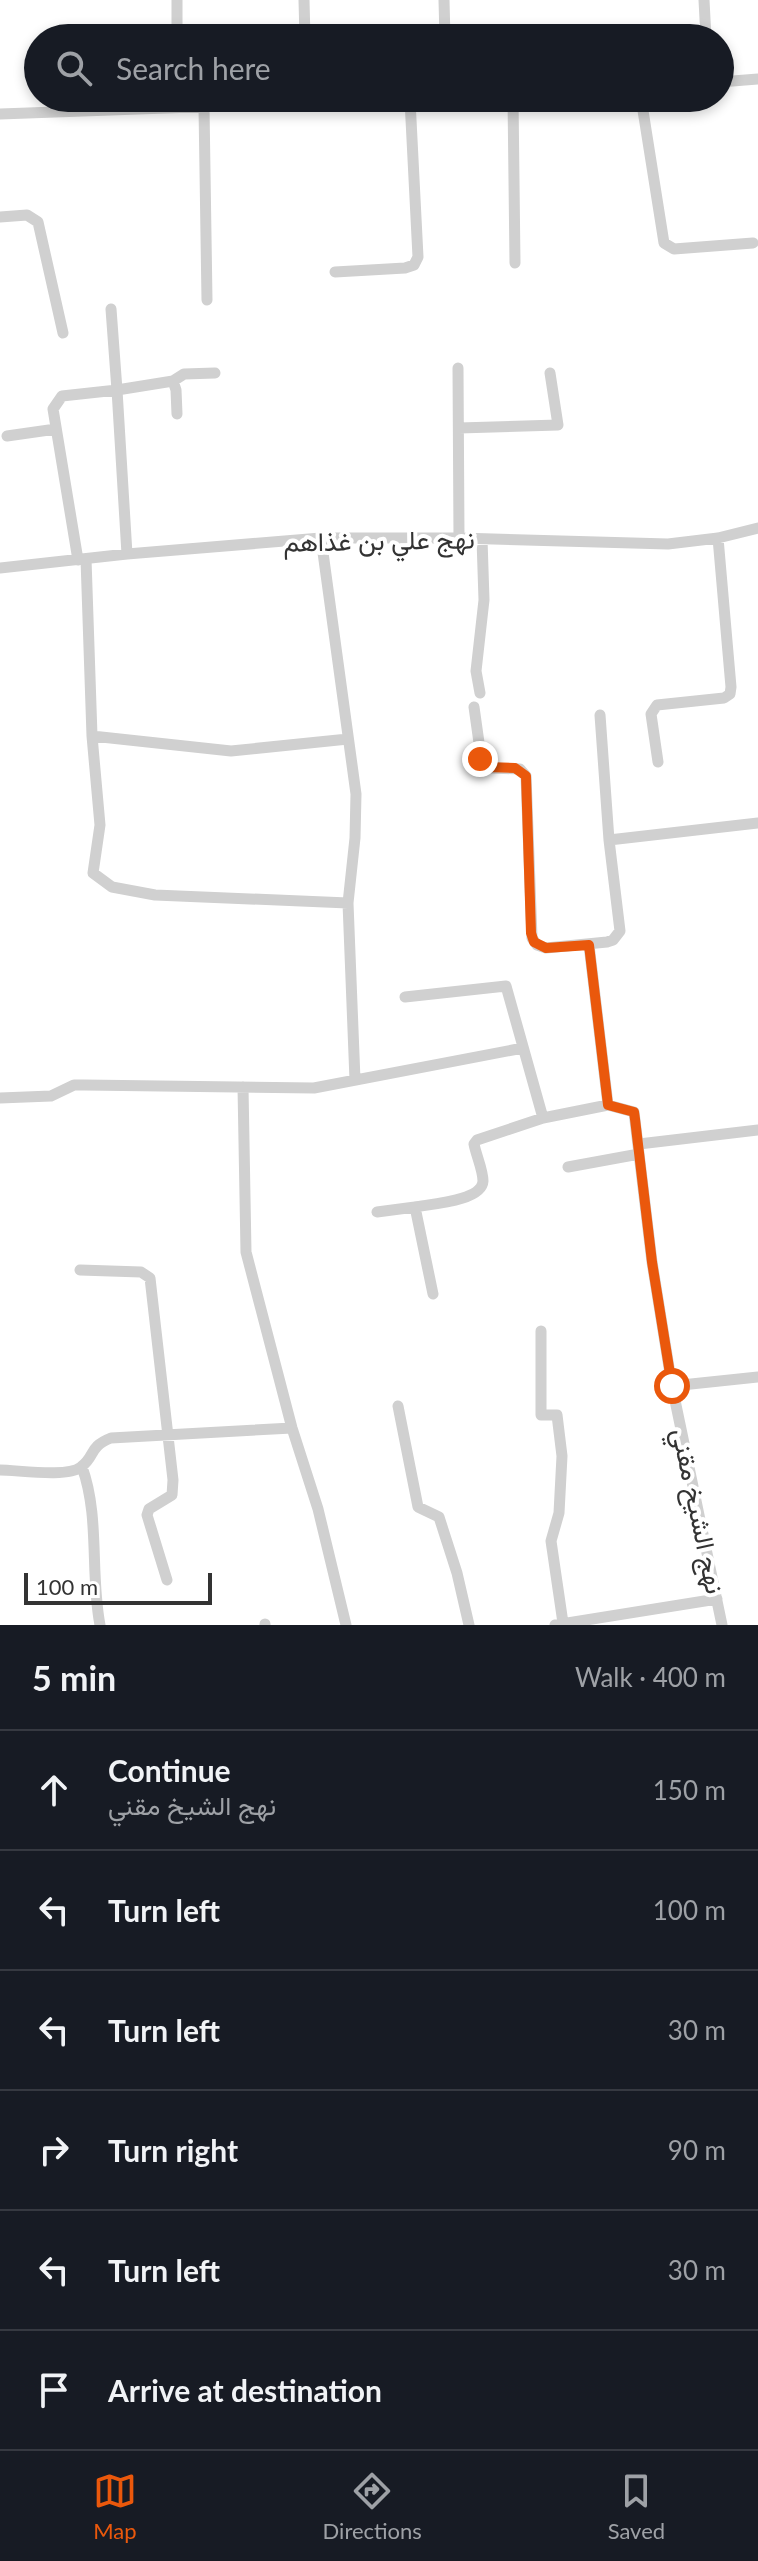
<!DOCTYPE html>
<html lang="en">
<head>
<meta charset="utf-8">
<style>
	:root { --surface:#171b24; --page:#242831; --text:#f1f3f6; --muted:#9ea1a6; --line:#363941; --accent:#ea580c }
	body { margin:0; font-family:Lato,Vazirmatn,sans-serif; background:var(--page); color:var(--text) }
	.scale { position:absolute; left:24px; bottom:20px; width:188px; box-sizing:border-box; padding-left:8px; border:4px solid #333; border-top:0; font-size:22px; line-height:28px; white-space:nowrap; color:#333; -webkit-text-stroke:6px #fff; paint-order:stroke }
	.stop { position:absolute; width:24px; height:24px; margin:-18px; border:6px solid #ea580c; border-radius:50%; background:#fff }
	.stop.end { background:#ea580c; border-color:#fff; box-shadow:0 2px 8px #0008 }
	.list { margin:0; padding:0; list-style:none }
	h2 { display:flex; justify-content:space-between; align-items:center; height:104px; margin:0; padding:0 32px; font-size:34px }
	h2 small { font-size:26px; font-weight:400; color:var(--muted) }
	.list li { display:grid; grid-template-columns:52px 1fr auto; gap:24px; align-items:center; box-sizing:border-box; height:120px; padding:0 32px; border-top:2px solid var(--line) }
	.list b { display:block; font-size:30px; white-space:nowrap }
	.list p { margin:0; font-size:26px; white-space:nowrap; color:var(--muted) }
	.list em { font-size:26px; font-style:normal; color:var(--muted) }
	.icon { flex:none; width:44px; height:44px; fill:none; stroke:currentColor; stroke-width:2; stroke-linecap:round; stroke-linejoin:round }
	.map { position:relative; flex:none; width:758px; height:1625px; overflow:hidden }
	.search { position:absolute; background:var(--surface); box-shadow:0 4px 12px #0003; left:24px; right:24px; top:24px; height:88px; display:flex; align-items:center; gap:20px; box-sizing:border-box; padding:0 28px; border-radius:44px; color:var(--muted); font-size:30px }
	.sheet { height:824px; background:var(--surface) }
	nav { display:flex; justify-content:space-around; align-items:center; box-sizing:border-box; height:112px; border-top:2px solid var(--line); background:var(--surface); font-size:22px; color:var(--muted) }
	nav a { display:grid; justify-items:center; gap:4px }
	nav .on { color:var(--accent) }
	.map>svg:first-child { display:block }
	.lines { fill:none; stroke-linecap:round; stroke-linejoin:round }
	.minor { stroke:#d0d0d0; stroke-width:11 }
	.route { stroke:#ea580c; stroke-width:10 }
	.labels { text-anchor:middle; stroke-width:8; stroke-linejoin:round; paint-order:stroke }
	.street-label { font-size:26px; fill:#333; stroke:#fff }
</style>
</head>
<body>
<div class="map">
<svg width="758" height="1625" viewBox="0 0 758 1625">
	<rect width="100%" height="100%" fill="#fff"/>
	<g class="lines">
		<!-- minor -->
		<path class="minor" d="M 177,0 L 177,38
			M 304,0 L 305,38
			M 444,0 L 445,38
			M 704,0 L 706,38
			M 720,82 L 758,79
			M 513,98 L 515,263
			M 641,98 L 664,243 L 674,249 L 753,243
			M 204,107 L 207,300
			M 0,114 L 446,98
			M 0,217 L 27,215 L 38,222 L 63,333
			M 335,272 L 405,268 L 414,265 L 418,257 L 410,100
			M 458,368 L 459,538
			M 173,381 L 176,390 L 177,414
			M 459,428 L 558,425 L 550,373
			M 7,436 L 56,429
			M 321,538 L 356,794 L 355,838 L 348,903 L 355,1080
			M 127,554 L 117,390 L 173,381 L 184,374 L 215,373
			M 86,559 L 92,736 L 231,751 L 348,739
			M 78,560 L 53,409 L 62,396 L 117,390 L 111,309
			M 0,568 L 127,554 L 321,538 L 459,538 L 668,544 L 718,538 L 758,528
			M 480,693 L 476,671 L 484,600 L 482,539
			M 474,707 L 482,764 L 491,768 L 520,769 L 526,776 L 532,938 L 537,945 L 546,948 L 607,942 L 613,940 L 620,931 L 609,840 L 600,715
			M 92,736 L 100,825 L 93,873 L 112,887 L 155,895 L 348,903
			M 658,762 L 651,714 L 657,705 L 724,698 L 730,694 L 731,687 L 718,538
			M 609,840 L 758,823
			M 589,945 L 608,1105
			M 405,997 L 506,986 L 543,1118
			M 243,1087 L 246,1252 L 292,1428 L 318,1509 L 346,1625
			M 0,1098 L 51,1096 L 74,1085 L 84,1085 L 314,1088 L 523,1048
			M 639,1144 L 758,1130
			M 568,1167 L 639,1154
			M 377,1212 L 415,1207
			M 80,1270 L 141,1272 L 150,1278 L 173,1480 L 172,1495 L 149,1509 L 147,1515 L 167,1580
			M 433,1294 L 415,1207 C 431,1204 482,1201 483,1181 C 483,1170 476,1155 474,1144 L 477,1140 L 543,1118 L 608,1105 L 634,1112 L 652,1262 L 672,1386 L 722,1625
			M 541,1331 L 541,1415 L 557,1415 L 562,1456 L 559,1513 L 551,1541 L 563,1623
			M 672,1386 L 758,1377
			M 398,1406 L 418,1507 L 439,1517 L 457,1573 L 469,1625
			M 82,1467 C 100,1516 90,1574 100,1625
			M 0,1470 C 18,1470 67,1478 81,1467 C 96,1456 88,1447 111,1438 L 292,1428
			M 265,1624 L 265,1625
			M 555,1625 L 717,1599"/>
	</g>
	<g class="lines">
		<!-- route -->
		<path class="route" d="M 480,759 L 486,767 L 515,768 L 526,776 L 531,933 L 534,942 L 546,948 L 589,945 L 608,1105 L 634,1112 L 635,1119 L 652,1262 L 672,1386"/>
	</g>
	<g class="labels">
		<!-- street labels -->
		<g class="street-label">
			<text transform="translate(379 541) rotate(-1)" y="9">نهج علي بن غذاهم</text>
			<text transform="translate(698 1511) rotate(78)" y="9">نهج الشيخ مقني</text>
		</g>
	</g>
</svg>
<div class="scale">100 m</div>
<div class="stop" style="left:672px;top:1386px"></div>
<div class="stop end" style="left:480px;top:759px"></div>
<div class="search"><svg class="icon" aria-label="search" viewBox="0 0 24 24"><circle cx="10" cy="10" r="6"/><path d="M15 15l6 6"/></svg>Search here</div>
</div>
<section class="sheet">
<h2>5 min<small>Walk · 400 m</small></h2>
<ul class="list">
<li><svg class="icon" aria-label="ahead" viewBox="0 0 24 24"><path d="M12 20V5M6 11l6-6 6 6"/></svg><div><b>Continue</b><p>نهج الشيخ مقني</p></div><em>150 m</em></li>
<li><svg class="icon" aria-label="left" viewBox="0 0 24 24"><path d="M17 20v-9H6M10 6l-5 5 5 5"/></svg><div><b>Turn left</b></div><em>100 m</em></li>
<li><svg class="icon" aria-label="left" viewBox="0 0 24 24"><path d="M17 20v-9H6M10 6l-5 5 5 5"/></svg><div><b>Turn left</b></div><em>30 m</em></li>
<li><svg class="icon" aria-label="right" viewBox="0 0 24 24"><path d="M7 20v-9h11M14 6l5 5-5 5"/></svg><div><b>Turn right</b></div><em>90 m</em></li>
<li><svg class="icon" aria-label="left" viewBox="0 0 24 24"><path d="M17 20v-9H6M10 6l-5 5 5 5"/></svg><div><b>Turn left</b></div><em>30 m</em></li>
<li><svg class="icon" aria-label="arrive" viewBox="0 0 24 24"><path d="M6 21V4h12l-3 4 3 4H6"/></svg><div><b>Arrive at destination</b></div></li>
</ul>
</section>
<nav>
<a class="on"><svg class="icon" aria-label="map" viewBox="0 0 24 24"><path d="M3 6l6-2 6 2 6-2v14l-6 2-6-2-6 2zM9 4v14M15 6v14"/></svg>Map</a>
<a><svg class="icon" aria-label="directions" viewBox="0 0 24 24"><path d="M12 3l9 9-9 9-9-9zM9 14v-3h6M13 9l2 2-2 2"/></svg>Directions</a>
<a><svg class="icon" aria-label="saved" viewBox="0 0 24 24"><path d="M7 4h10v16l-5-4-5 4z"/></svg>Saved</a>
</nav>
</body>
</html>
